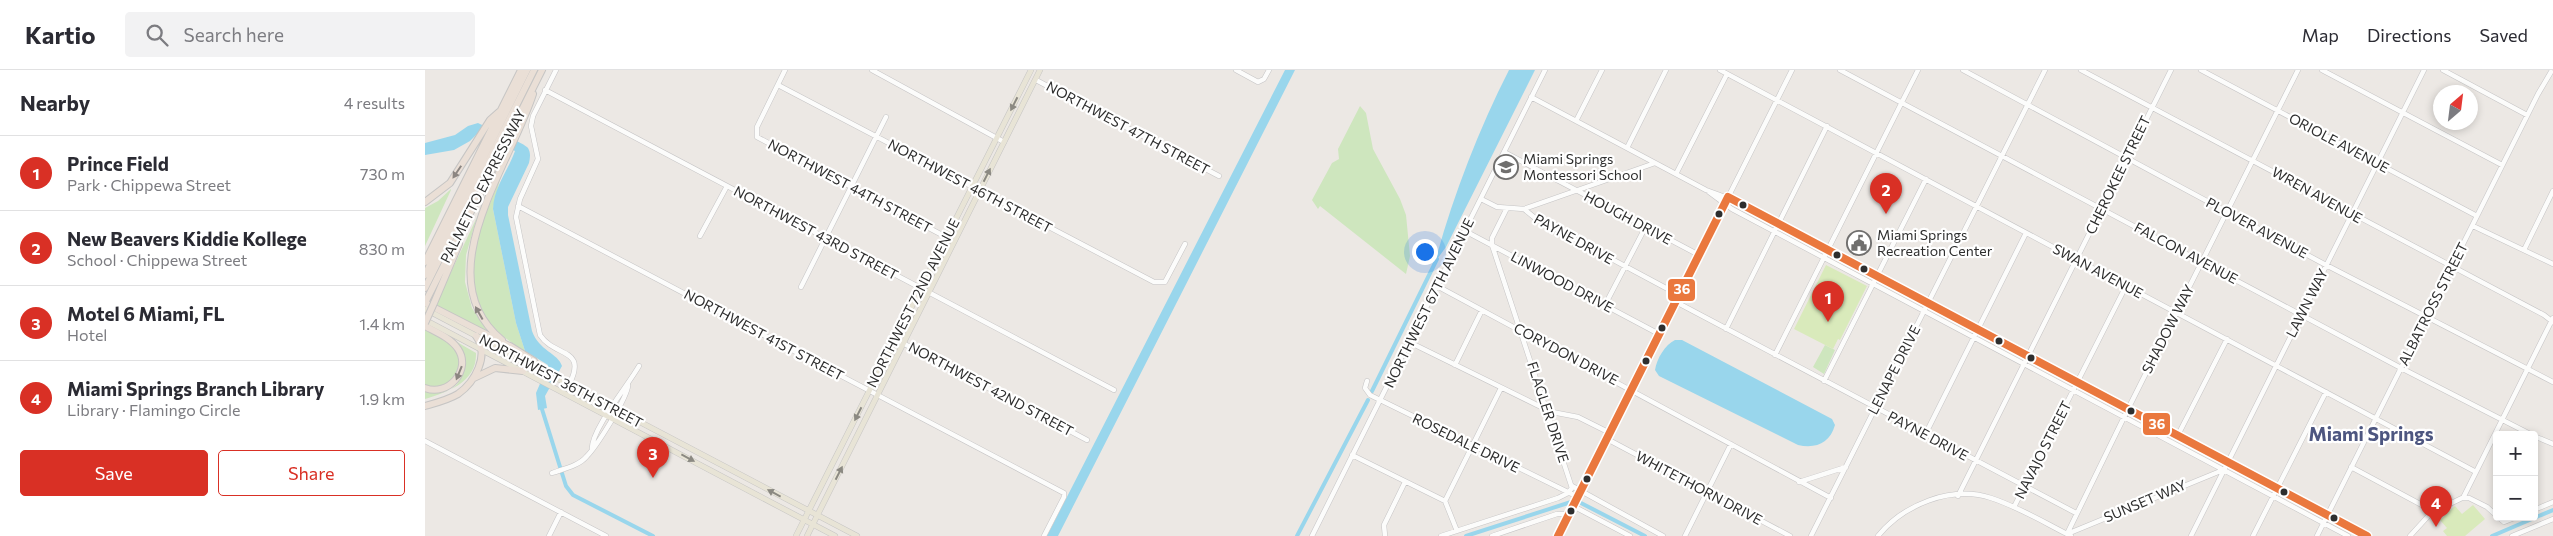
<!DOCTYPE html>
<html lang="en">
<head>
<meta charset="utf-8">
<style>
	:root { --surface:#fff; --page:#f2f2f3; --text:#2b2b33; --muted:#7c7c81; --line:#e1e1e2; --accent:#d93025 }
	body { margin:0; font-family:Commissioner,sans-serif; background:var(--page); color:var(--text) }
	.controls { position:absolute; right:15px; bottom:15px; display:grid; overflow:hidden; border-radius:5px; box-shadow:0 2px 8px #0003 }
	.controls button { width:45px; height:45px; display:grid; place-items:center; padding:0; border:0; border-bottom:1px solid var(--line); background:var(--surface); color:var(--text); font:25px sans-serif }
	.compass { position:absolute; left:2008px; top:15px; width:45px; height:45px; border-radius:50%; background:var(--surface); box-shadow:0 2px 8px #0003; rotate:28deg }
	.you { position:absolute; left:999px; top:181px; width:18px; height:18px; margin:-12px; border:4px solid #fff; border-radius:50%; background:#1a73e8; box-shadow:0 0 0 8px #1a73e833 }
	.badge { display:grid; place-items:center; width:32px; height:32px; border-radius:50%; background:var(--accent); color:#fff; font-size:16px; font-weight:700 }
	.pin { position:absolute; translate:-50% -41px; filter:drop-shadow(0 1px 2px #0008) }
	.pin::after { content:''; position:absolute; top:26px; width:18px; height:15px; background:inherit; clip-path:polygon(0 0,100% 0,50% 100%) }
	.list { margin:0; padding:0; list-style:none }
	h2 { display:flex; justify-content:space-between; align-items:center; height:65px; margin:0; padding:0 20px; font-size:21px }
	h2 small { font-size:16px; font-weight:400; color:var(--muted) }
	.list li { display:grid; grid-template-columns:32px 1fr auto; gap:15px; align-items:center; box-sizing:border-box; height:75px; padding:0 20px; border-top:1px solid var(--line) }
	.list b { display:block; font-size:19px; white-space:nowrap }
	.list p { margin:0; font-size:16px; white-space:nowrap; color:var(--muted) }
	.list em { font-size:16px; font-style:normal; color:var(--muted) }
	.actions { display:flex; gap:10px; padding:15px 20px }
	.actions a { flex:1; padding:11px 0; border:1px solid var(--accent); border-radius:5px; text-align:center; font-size:18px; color:var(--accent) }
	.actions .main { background:var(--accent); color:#fff }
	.icon { flex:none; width:28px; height:28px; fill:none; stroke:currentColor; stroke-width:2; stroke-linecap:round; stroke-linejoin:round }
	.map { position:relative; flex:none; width:2128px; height:466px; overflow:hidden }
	header { display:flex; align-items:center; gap:30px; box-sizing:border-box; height:70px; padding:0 25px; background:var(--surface); border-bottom:1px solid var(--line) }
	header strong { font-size:24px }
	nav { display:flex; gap:28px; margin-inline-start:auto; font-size:18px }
	.search { width:350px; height:45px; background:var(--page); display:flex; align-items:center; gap:12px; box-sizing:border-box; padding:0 18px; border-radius:5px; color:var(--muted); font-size:19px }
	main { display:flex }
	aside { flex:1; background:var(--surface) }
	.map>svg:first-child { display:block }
	.green { fill:#cee6be }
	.pitch { fill:#d9eabb }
	.water { fill:#99d6ec }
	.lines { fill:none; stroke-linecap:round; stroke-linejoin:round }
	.canal { stroke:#99d6ec; stroke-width:4 }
	.minor-casing { stroke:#c5c4c5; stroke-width:5.5 }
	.major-casing { stroke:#c6c5c4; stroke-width:6 }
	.highway-casing { stroke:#c6c5c4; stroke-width:8 }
	.minor { stroke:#fcfcfb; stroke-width:4.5 }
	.major { stroke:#e8e4d6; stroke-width:5 }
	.highway { stroke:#eadfd6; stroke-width:6 }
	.highway-bridge-casing { stroke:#c6c5c4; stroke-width:8; stroke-linecap:butt }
	.highway-bridge { stroke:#eadfd6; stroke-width:6 }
	.bus-1-casing { stroke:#fff; stroke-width:11 }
	.bus-1 { stroke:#ea783e; stroke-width:8 }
	.oneway { fill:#8b8982 }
	.oneway2 { fill:#8c8682 }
	.bus-dot { fill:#2e2e2e; stroke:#fff; stroke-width:2 }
	.labels { text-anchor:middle; stroke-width:4.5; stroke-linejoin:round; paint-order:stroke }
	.street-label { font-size:14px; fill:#2e2e2e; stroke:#fff }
	.poi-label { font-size:14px; fill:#2e2e2e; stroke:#fff; text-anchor:start }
	.district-label { font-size:19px; font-weight:bold; fill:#4d5680; stroke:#fff }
	.line-badge { stroke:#fff; stroke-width:2 }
	.badge-label { font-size:14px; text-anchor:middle; font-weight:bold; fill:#fff }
</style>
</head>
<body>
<header>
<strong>Kartio</strong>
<div class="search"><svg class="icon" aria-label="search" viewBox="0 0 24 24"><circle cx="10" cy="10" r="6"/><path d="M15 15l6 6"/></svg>Search here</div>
<nav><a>Map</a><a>Directions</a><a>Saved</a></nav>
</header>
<main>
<aside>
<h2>Nearby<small>4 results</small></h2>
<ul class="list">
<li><span class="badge">1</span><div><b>Prince Field</b><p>Park · Chippewa Street</p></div><em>730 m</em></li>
<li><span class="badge">2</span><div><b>New Beavers Kiddie Kollege</b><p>School · Chippewa Street</p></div><em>830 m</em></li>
<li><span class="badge">3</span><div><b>Motel 6 Miami, FL</b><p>Hotel</p></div><em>1.4 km</em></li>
<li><span class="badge">4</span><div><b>Miami Springs Branch Library</b><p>Library · Flamingo Circle</p></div><em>1.9 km</em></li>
</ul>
<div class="actions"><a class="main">Save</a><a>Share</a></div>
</aside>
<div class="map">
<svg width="2128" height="466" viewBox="0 0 2128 466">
	<rect width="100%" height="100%" fill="#ece8e4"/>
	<!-- green -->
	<path class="green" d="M 935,36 L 941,43 L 948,79 L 975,129 L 981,145 L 985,186 L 981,204 L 895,136 L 893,139 L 887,130 L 907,93 L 914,89 L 913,79 Z
		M 75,109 L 68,139 L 91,253 L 100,281 C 21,236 46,178 75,109 Z
		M 26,119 L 26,120 L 0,176 L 0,138 L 13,131 Z
		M 52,147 L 41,185 L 40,212 L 47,238 L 64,264 L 10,236 Z
		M 0,260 C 10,265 24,270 30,279 C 44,300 22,323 0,315 Z
		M 32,272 L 51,283 C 52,312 23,322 0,329 L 0,321 C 33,331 49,299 32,272 Z
		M 1400,275 L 1410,280 L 1399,304 L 1388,297 Z"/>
	<!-- pitch -->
	<path class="pitch" d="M 1401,195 L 1442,216 L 1415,270 L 1413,269 L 1408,279 L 1369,259 Z
		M 2048,435 L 2060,449 L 2040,466 L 2022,466 L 2018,461 L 2022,458 L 2015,450 L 2030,436 L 2037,444 Z"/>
	<!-- water -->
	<path class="water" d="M 860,0 L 870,0 L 633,466 L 622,466 Z
		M 1084,0 L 1110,0 L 1021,177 L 1010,192 C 1028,126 1053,61 1084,0 Z
		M 53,53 C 63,58 99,73 103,78 C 106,83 105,88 104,93 L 83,137 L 83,145 L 107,261 C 114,281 133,283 137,296 L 120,326 L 122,338 L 113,340 L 111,323 L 123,295 L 100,281 L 91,253 L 68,139 C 69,117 83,101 90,81 L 53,63 L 45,71 L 29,80 L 0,85 L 0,73 L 30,65 L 43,56 Z
		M 1250,270 L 1257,270 L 1407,349 L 1410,355 C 1405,373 1391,379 1373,375 L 1234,306 L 1230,300 C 1232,288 1240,275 1250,270 Z"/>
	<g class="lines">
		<!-- canal -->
		<path class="canal" d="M 947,321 L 1012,189
			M 116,336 L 141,416 L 148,425 L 228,466
			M 1154,432 L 1220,466
			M 872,466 L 943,330
			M 1041,466 L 1146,432
			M 2067,466 L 2128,440"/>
		<defs>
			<path id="minor" d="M 131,0 L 108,46 L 106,56 L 113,89 L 95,129 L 91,147 L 115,265 C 130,288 163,277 144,315
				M 360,0 L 332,57 L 332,67 L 521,167
				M 447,0 L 579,72
				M 811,0 L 833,12 L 839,9 L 844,0
				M 1295,0 L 2051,402
				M 1415,0 L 1976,298 L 2107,365
				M 1538,0 L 1901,195 L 2128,312
				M 1656,0 L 2119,245 L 2128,252
				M 1776,0 L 2052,146
				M 1897,0 L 2077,95
				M 2018,0 L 2102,45
				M 611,10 L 794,106
				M 353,15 L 729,212 L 740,212 L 760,174
				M 120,20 L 689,320
				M 1106,27 L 1281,120 L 1311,131 L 1942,466
				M 1151,51 L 1177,0
				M 1202,78 L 1241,0
				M 1079,82 L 1274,185
				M 1251,104 L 1302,4
				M 1284,122 L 1307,139 L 1923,466
				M 1056,129 L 1072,137 L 1099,139 L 1230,93
				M 93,136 L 639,423 L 639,427 L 619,466
				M 1099,139 L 1110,148 L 1254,225
				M 2048,156 L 2128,194
				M 1040,161 L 1234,264
				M 275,166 L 302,116
				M 2099,180 L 2128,121
				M 1012,216 L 1406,428
				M 376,217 L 461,47
				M 1251,232 L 1651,443
				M 1180,235 L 1221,156
				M 1301,259 L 1402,56
				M 470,269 L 662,370
				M 984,272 L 1112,335 L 1127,342 L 1153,347 L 1185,363
				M 1350,285 L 1493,0
				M 1030,295 L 1057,240
				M 942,311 L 940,318 L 945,325 L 1153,427
				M 1399,311 L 1501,109
				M 1500,365 L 1601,163
				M 1753,365 L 1802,269
				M 2109,366 L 2128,374
				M 1182,369 L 1365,466
				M 0,371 L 181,466
				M 167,379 C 166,360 204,314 214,296
				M 927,385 L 1020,431
				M 1926,397 L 2008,441
				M 127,403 C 138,399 154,396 162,386 C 171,377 203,327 203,315
				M 1374,412 L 1421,397
				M 1147,416 L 1238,466
				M 1533,426 L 1746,0
				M 2038,428 L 2128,248
				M 1148,436 L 1205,466
				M 1589,437 L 1701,216
				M 2109,440 L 2128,432
				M 2073,447 L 2079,452 L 2092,447
				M 1032,461 L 1020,431 L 1076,318
				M 1642,464 L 1703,339 L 1873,0
				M 1642,464 L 1798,400
				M 124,466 L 136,442
				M 887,466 L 1120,0
				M 960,466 L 959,455 L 980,412
				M 1016,466 L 1133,428 L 1143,423 L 1147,418 L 1067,175 L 1067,168 L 1082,138
				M 1067,466 L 1132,444 L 1144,444
				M 1133,466 L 1367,0
				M 1260,466 L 1306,374
				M 1386,466 L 1620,0
				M 1453,466 C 1478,435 1526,415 1566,428 C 1594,437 1620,453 1646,466
				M 1766,466 L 1999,0
				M 1828,466 L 1901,322
				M 1892,466 L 2113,24 L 2126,2
				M 1985,466 L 2006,443 L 2037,428 L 2044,428 L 2062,437 L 2072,446
				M 2087,466 L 2128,449"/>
			<path id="major" d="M 0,239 L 432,466
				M 0,250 L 410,466
				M 371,466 L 606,0
				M 382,466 L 615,0"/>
			<path id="highway" d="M 0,132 L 25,113 L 65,50 L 74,42
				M 0,192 L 96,0
				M 0,205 L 102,0
				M 0,218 L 109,0
				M 9,233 L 34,174
				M 0,256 C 11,262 26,268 33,279 C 47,300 23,327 0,318
				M 77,270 C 0,207 85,96 108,24
				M 85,276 L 109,291 L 114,299
				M 88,278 L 0,233 L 117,0
				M 49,308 L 70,298 L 98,301
				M 0,336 C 11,333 23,330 33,324 C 50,312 65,285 51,266"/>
		</defs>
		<!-- minor casing -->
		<use href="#minor" class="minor-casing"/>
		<!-- major casing -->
		<use href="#major" class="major-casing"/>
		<!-- highway casing -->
		<use href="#highway" class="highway-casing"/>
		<!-- minor -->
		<use href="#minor" class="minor"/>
		<!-- major -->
		<use href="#major" class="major"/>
		<!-- highway -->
		<use href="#highway" class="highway"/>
		<defs>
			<path id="highway-bridge" d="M 0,253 L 9,233"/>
		</defs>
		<!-- highway-bridge casing -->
		<use href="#highway-bridge" class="highway-bridge-casing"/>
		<!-- highway-bridge -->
		<use href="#highway-bridge" class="highway-bridge"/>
		<defs>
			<path id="bus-1" d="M 1133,466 L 1303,127 L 1942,466"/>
		</defs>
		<!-- bus-1 casing -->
		<use href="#bus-1" class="bus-1-casing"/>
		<!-- bus-1 -->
		<use href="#bus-1" class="bus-1"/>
	</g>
	<!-- one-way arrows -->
	<defs><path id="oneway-solid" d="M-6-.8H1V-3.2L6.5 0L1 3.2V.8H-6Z" transform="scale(1.25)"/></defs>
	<g class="oneway">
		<use href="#oneway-solid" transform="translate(589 34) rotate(117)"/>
		<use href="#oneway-solid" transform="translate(562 105) rotate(-63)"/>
		<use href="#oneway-solid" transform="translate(433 344) rotate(117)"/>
		<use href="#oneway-solid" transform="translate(263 388) rotate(28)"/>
		<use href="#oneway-solid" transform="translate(414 403) rotate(-63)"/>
		<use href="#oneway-solid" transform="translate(349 423) rotate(-152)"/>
	</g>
	<g class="oneway2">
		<use href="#oneway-solid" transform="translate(32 102) rotate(124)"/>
		<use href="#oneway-solid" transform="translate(54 243) rotate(-119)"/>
		<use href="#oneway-solid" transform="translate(34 303) rotate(112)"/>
	</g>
	<!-- icons -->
	<defs>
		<symbol id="school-ring" viewBox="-11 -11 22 22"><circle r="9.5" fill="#fff" stroke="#706f6e" stroke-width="1.5"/><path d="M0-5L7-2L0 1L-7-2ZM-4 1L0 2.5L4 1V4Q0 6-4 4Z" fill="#706f6e"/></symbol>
		<symbol id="civic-ring" viewBox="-11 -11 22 22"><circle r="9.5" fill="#fff" stroke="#706f6e" stroke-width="1.5"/><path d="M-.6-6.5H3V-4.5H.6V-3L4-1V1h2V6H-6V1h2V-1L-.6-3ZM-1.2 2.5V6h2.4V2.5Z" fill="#706f6e"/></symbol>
	</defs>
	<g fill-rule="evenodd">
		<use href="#school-ring" x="1067" y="83" width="28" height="28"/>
		<use href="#civic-ring" x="1420" y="159" width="28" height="28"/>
	</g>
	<!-- markers -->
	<g class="bus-dot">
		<circle cx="1318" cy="135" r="4.5"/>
		<circle cx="1294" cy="144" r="4.5"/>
		<circle cx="1412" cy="185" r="4.5"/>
		<circle cx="1439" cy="199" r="4.5"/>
		<circle cx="1237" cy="258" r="4.5"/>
		<circle cx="1574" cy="271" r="4.5"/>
		<circle cx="1606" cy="288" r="4.5"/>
		<circle cx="1221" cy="291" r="4.5"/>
		<circle cx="1706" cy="341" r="4.5"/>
		<circle cx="1162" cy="409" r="4.5"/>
		<circle cx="1859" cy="422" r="4.5"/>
		<circle cx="1146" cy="441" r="4.5"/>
		<circle cx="1909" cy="448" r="4.5"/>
	</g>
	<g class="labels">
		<!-- street labels -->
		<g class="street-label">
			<text transform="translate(703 58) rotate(28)" y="5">NORTHWEST 47TH STREET</text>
			<text transform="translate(1914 73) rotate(28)" y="5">ORIOLE AVENUE</text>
			<text transform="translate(1693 105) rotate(-64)" y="5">CHEROKEE STREET</text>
			<text transform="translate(58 116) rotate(-63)" y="5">PALMETTO EXPRESSWAY</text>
			<text transform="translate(425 116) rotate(28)" y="5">NORTHWEST 44TH STREET</text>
			<text transform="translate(545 116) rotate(28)" y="5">NORTHWEST 46TH STREET</text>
			<text transform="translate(1892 125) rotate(29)" y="5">WREN AVENUE</text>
			<text transform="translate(1203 148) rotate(28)" y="5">HOUGH DRIVE</text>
			<text transform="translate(1832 158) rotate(28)" y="5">PLOVER AVENUE</text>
			<text transform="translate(391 163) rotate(28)" y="5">NORTHWEST 43RD STREET</text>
			<text transform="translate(1149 169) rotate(29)" y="5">PAYNE DRIVE</text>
			<text transform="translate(1761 183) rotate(28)" y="5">FALCON AVENUE</text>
			<text transform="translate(1673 201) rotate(28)" y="5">SWAN AVENUE</text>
			<text transform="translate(1137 212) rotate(28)" y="5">LINWOOD DRIVE</text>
			<text transform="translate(488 233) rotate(-63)" y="5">NORTHWEST 72ND AVENUE</text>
			<text transform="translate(1004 233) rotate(-64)" y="5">NORTHWEST 67TH AVENUE</text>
			<text transform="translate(1882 233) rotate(-63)" y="5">LAWN WAY</text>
			<text transform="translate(2008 234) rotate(-63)" y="5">ALBATROSS STREET</text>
			<text transform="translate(1743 259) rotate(-63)" y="5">SHADOW WAY</text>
			<text transform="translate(339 265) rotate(28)" y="5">NORTHWEST 41ST STREET</text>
			<text transform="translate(1141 284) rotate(28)" y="5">CORYDON DRIVE</text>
			<text transform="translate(1469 300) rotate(-63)" y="5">LENAPE DRIVE</text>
			<text transform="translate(136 311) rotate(28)" y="5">NORTHWEST 36TH STREET</text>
			<text transform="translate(566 319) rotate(28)" y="5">NORTHWEST 42ND STREET</text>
			<text transform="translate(1123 342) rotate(72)" y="5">FLAGLER DRIVE</text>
			<text transform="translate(1503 366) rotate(28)" y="5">PAYNE DRIVE</text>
			<text transform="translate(1041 373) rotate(26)" y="5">ROSEDALE DRIVE</text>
			<text transform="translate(1618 380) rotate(-63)" y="5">NAVAJO STREET</text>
			<text transform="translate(1274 418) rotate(28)" y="5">WHITETHORN DRIVE</text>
			<text transform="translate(1720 431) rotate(-23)" y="5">SUNSET WAY</text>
		</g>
		<!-- poi labels -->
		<g class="poi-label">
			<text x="1098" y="94">Miami Springs<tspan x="1098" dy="16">Montessori School</tspan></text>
			<text x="1452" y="170">Miami Springs<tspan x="1452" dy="16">Recreation Center</tspan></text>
		</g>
		<!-- district labels -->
		<g class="district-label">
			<text x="1946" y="371">Miami Springs</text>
		</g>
	</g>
	<g class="line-badge">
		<rect x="1242" y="208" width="29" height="24" rx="5" fill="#ea783e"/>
		<rect x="1717" y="342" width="29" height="24" rx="5" fill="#ea783e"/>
	</g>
	<g class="badge-label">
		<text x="1257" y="224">36</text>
		<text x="1732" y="359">36</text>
	</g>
</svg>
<div class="controls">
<button>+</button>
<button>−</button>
</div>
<svg class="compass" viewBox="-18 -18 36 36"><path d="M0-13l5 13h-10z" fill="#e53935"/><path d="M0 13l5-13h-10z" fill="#7c7c81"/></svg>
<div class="you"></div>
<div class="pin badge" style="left:1403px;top:252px">1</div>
<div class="pin badge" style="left:1461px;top:144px">2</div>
<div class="pin badge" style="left:228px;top:408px">3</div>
<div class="pin badge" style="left:2011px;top:457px">4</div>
</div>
</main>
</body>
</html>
